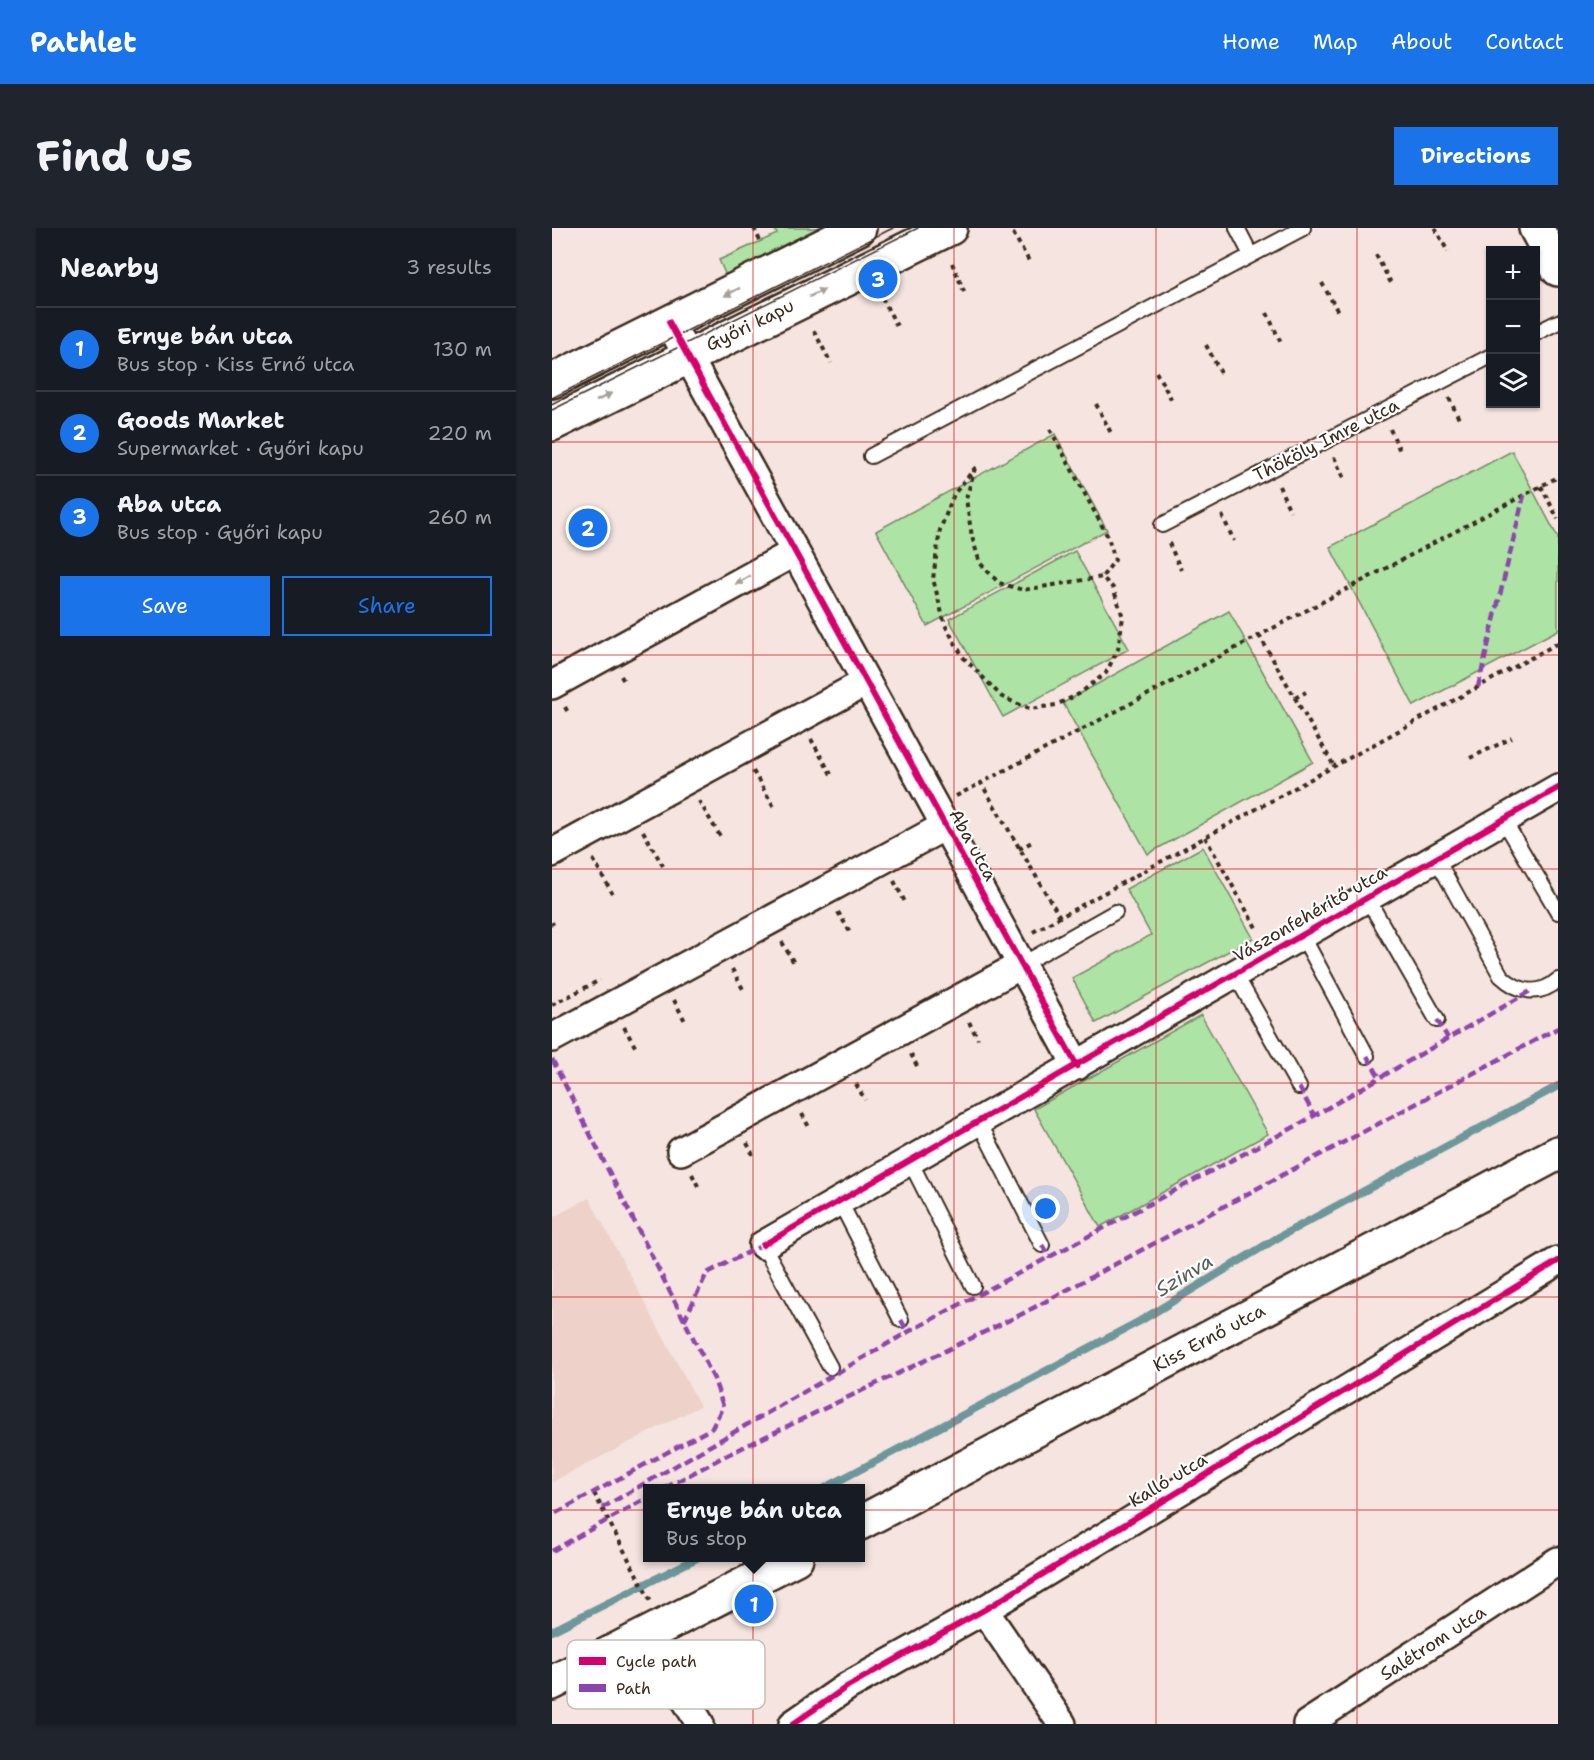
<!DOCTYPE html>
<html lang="en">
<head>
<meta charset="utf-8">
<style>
	:root { --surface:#171b24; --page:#20242c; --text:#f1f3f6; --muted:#9ea1a6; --line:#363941; --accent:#1a73e8 }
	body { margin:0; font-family:"Shantell Sans",sans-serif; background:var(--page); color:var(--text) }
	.controls { position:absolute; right:18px; top:18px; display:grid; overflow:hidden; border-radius:0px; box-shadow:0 2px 4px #0004 }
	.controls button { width:54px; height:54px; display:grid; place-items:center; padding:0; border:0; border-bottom:2px solid var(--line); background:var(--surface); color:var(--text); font:30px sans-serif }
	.you { position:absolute; left:494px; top:981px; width:21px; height:21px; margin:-15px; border:4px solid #fff; border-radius:50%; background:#1a73e8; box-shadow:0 0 0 9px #1a73e833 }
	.badge { display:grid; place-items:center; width:39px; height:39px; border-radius:50%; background:var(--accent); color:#fff; font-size:20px; font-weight:700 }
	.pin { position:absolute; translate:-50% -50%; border:3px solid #fff; box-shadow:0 2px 6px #0006 }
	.popup { position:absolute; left:91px; top:1256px; width:222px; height:78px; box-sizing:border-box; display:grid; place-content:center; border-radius:0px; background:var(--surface); filter:drop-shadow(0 2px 4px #0005); font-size:20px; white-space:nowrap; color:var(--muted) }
	.popup b { font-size:22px; color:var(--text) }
	.popup::after { content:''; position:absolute; left:50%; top:100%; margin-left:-12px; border:12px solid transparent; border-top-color:var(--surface) }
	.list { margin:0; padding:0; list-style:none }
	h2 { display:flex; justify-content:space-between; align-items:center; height:78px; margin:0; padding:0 24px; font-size:26px }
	h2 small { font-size:20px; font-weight:400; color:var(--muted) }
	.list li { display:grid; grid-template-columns:39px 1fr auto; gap:18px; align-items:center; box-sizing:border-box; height:84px; padding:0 24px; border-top:2px solid var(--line) }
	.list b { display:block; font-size:22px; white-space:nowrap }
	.list p { margin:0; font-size:20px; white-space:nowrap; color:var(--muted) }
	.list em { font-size:20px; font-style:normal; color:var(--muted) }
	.actions { display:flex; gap:12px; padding:18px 24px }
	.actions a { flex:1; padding:14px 0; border:2px solid var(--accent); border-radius:0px; text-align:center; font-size:21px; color:var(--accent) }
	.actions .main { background:var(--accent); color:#fff }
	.icon { flex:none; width:33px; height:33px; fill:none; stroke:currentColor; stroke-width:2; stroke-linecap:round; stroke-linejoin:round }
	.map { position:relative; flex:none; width:1006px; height:1496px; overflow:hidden; border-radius:0px }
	header { display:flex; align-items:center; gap:36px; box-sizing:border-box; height:84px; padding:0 30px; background:var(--accent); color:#fff }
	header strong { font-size:28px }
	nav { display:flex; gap:33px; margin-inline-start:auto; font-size:21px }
	.intro { display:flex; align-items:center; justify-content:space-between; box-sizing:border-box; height:144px; padding:0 36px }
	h1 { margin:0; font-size:42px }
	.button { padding:15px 27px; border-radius:0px; background:var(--accent); color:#fff; font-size:21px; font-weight:700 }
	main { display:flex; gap:36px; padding:0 36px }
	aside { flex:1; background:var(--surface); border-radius:0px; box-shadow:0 2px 4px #0004 }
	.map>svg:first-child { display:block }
	.built { fill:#eed1c9 }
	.green { fill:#ade3a5; stroke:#748662; stroke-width:1.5 }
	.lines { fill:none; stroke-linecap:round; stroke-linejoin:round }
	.stream { stroke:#6d979a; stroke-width:8 }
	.service-casing { stroke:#3b2a1e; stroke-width:18 }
	.minor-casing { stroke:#3b2a1e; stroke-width:32 }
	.tertiary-casing { stroke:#3b2a1e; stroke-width:38 }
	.path { stroke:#3b2a1e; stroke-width:4; stroke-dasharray:4.5 4.5; stroke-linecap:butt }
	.service { stroke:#fff; stroke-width:14 }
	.minor { stroke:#fff; stroke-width:27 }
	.tertiary { stroke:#fff; stroke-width:33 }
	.tram { stroke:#3b2a1e; stroke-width:1.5 }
	.quiet { stroke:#8e44ad; stroke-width:4.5; stroke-dasharray:9 4.5; stroke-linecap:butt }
	.cycleway-casing { stroke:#fff; stroke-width:10 }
	.cycleway { stroke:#d6006c; stroke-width:6 }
	.oneway { fill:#a79f9a }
	.grid { fill:none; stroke:#d62828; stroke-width:1.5; stroke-opacity:0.55 }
	.labels { text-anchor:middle; stroke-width:4.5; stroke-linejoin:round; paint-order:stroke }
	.street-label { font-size:18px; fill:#3b2a1e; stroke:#fff }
	.water-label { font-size:20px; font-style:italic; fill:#54605c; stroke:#fff }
	.key { fill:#fff; stroke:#c4bfbc; stroke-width:1.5 }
	.key-label { font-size:16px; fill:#3b2a1e }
</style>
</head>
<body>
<header>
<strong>Pathlet</strong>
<nav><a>Home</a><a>Map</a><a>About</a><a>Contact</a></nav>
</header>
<div class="intro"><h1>Find us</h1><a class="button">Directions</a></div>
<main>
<aside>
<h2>Nearby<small>3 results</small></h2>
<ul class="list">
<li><span class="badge">1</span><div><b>Ernye bán utca</b><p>Bus stop · Kiss Ernő utca</p></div><em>130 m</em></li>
<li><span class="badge">2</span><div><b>Goods Market</b><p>Supermarket · Győri kapu</p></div><em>220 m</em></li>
<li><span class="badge">3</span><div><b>Aba utca</b><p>Bus stop · Győri kapu</p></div><em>260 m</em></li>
</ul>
<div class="actions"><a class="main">Save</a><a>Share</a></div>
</aside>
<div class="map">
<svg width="1006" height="1496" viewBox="0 0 1006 1496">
	<rect width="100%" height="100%" fill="#f5e4df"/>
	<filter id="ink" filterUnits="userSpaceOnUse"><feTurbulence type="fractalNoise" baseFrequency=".0167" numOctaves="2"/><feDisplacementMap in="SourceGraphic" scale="12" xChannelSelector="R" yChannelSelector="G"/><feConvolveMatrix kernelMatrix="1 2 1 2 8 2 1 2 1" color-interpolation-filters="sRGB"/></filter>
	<g filter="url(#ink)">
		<!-- built -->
		<path class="built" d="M 37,970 L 148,1178 L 0,1254 L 0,990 Z"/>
		<!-- green -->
		<path class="green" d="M 222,0 L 284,0 L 175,50 L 167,32 L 225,6 Z
			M 503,206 L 555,302 L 375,398 L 324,303 Z
			M 960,223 L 1006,310 L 1006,402 L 862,478 L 778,319 Z
			M 523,323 L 577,421 L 451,489 L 397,391 Z
			M 677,383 L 761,534 L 596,626 L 511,475 Z
			M 651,619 L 701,710 L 544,795 L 520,750 L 599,707 L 574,661 Z
			M 649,787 L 716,906 L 548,999 L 482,881 Z"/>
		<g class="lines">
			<!-- stream -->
			<path class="stream" d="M 273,1260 L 588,1093 L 727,1009 L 1006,858
				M 0,1403 L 145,1330"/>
			<defs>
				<path id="service" d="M 685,0 L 699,27
					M 984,105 L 1006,94
					M 319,228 L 751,0
					M 610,297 L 939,128
					M 951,591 L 1006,684
					M 884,630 L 949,748 C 966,764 987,769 1006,752
					M 815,670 L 885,792
					M 750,707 L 815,828
					M 469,737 L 563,684
					M 683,746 L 747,859
					M 427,894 L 490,1017
					M 358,933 L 421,1058
					M 288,974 L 349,1092
					M 211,1017 L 278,1139"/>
				<path id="minor" d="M 117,94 L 525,838
					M 0,457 L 243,324
					M 0,625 L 314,454
					M 0,810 L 393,598
					M 129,923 L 469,737
					M 211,1017 L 1006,560
					M 432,1382 L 510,1496
					M 96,1408 L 148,1496
					M 241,1496 L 296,1458 L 432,1382 L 1006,1033
					M 755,1496 L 1006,1333"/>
				<path id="tertiary" d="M 984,0 L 1006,41
					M 0,153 L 307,0
					M 0,196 L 398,0
					M 308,1295 L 1006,925
					M 0,1455 L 244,1330"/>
			</defs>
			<!-- service casing -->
			<use href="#service" class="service-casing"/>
			<!-- minor casing -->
			<use href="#minor" class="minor-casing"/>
			<!-- tertiary casing -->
			<use href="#tertiary" class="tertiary-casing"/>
			<!-- path -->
			<path class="path" d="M 202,0 L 209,15
				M 883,0 L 896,24
				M 461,5 L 477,33
				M 824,27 L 839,55
				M 400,35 L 413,66
				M 770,55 L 786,84
				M 330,70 L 346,100
				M 715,85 L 729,115
				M 262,103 L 279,135
				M 654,117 L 670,147
				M 604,144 L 621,174
				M 897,170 L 907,191
				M 544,176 L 560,207
				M 498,201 L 556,309 L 563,332 L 550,349
				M 838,201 L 848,223
				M 782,229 L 793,253
				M 423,240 L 414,271 L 420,309 L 428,335 L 447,355 L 471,362 L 550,349 L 561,360 L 571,389 L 566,421 L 554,445 L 527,466 L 504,477 L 478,481 L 450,469 L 411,429 L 393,397 L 381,351 L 388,302 L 402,266 Z
				M 727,258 L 738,283
				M 989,258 L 1006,291
				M 670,287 L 682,313
				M 617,315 L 629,342
				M 707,407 L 782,538
				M 69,448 L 73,455
				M 743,470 L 754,464
				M 13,479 L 17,486
				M 259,511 L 280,548
				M 918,530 L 960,510
				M 201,543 L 222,579
				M 404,568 L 429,555
				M 147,573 L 168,608
				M 91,603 L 111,638
				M 653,609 L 706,703
				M 467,621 L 480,614
				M 41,631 L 60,665
				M 342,653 L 353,674
				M 286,684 L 298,704
				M 508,689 L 429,555 L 1006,249
				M 0,694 L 1,697
				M 481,704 L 1006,415
				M 230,714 L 242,735
				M 180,741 L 192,763
				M 122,772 L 134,795
				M 0,777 L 48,752
				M 417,794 L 426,811
				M 72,799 L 85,822
				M 359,826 L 367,842
				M 304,856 L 313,872
				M 250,886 L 258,901
				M 195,915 L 203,931
				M 140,946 L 147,960
				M 42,1265 L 99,1374"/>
			<!-- service -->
			<use href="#service" class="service"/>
			<!-- minor -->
			<use href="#minor" class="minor"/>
			<!-- tertiary -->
			<use href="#tertiary" class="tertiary"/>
			<!-- tram -->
			<path class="tram" d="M 0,170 L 341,0
				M 0,182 L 366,0"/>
			<!-- quiet -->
			<path class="quiet" d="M 926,459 L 972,267
				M 885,792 L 896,810
				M 815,828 L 828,850
				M 0,831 L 162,1151 L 171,1178 L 160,1200 L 0,1287
				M 747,859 L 762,887
				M 490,1017 L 498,1030
				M 349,1092 L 356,1104
				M 132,1093 L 155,1045 L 211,1017
				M 113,1260 L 173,1228 L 468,1087 L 1006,800
				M 50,1280 L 356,1104 L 746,897 L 980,762
				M 0,1323 L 95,1270"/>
			<defs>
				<path id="cycleway" d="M 117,94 L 525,838
					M 211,1017 L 1006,560
					M 241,1496 L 296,1458 L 432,1382 L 1006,1033"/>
			</defs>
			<!-- cycleway casing -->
			<use href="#cycleway" class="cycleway-casing"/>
			<!-- cycleway -->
			<use href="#cycleway" class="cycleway"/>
		</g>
		<!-- one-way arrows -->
		<defs><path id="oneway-solid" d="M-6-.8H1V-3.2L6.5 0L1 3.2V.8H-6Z" transform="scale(1.5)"/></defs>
		<g class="oneway">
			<use href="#oneway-solid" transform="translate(180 64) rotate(153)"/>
			<use href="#oneway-solid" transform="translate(265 65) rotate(-26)"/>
			<use href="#oneway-solid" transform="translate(52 169) rotate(-27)"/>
			<use href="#oneway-solid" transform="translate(191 352) rotate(151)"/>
		</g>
	</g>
	<!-- grid -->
	<path class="grid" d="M 201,0 L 201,1496M 402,0 L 402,1496M 604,0 L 604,1496M 805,0 L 805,1496M 0,214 L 1006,214M 0,427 L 1006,427M 0,641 L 1006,641M 0,855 L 1006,855M 0,1069 L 1006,1069M 0,1282 L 1006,1282"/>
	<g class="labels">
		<!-- street labels -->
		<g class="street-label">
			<text transform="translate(198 97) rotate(-26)" y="6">Győri kapu</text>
			<text transform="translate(774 212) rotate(-27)" y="6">Thököly Imre utca</text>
			<text transform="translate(421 617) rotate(61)" y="6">Aba utca</text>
			<text transform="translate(758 686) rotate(-30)" y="6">Vászonfehérítő utca</text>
			<text transform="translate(657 1110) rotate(-28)" y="6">Kiss Ernő utca</text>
			<text transform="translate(616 1252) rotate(-31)" y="6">Kalló utca</text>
			<text transform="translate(881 1415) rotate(-33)" y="6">Salétrom utca</text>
		</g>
		<!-- water labels -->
		<g class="water-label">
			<text transform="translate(632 1047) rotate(-31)" y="7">Szinva</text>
		</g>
	</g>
	<!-- legend -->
	<rect x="15" y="1412" width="198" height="69" rx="9" class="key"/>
	<rect x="27" y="1429" width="27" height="8" fill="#d6006c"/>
	<rect x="27" y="1456" width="27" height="8" fill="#8e44ad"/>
	<g class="key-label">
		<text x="64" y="1439">Cycle path</text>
		<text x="64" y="1466">Path</text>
	</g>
</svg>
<div class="controls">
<button>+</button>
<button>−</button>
<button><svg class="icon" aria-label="layers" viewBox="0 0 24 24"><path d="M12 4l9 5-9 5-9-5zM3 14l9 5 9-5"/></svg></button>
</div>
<div class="you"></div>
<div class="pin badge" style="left:202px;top:1376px">1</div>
<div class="popup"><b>Ernye bán utca</b>Bus stop</div>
<div class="pin badge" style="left:36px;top:300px">2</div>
<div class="pin badge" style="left:326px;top:51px">3</div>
</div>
</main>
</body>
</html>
